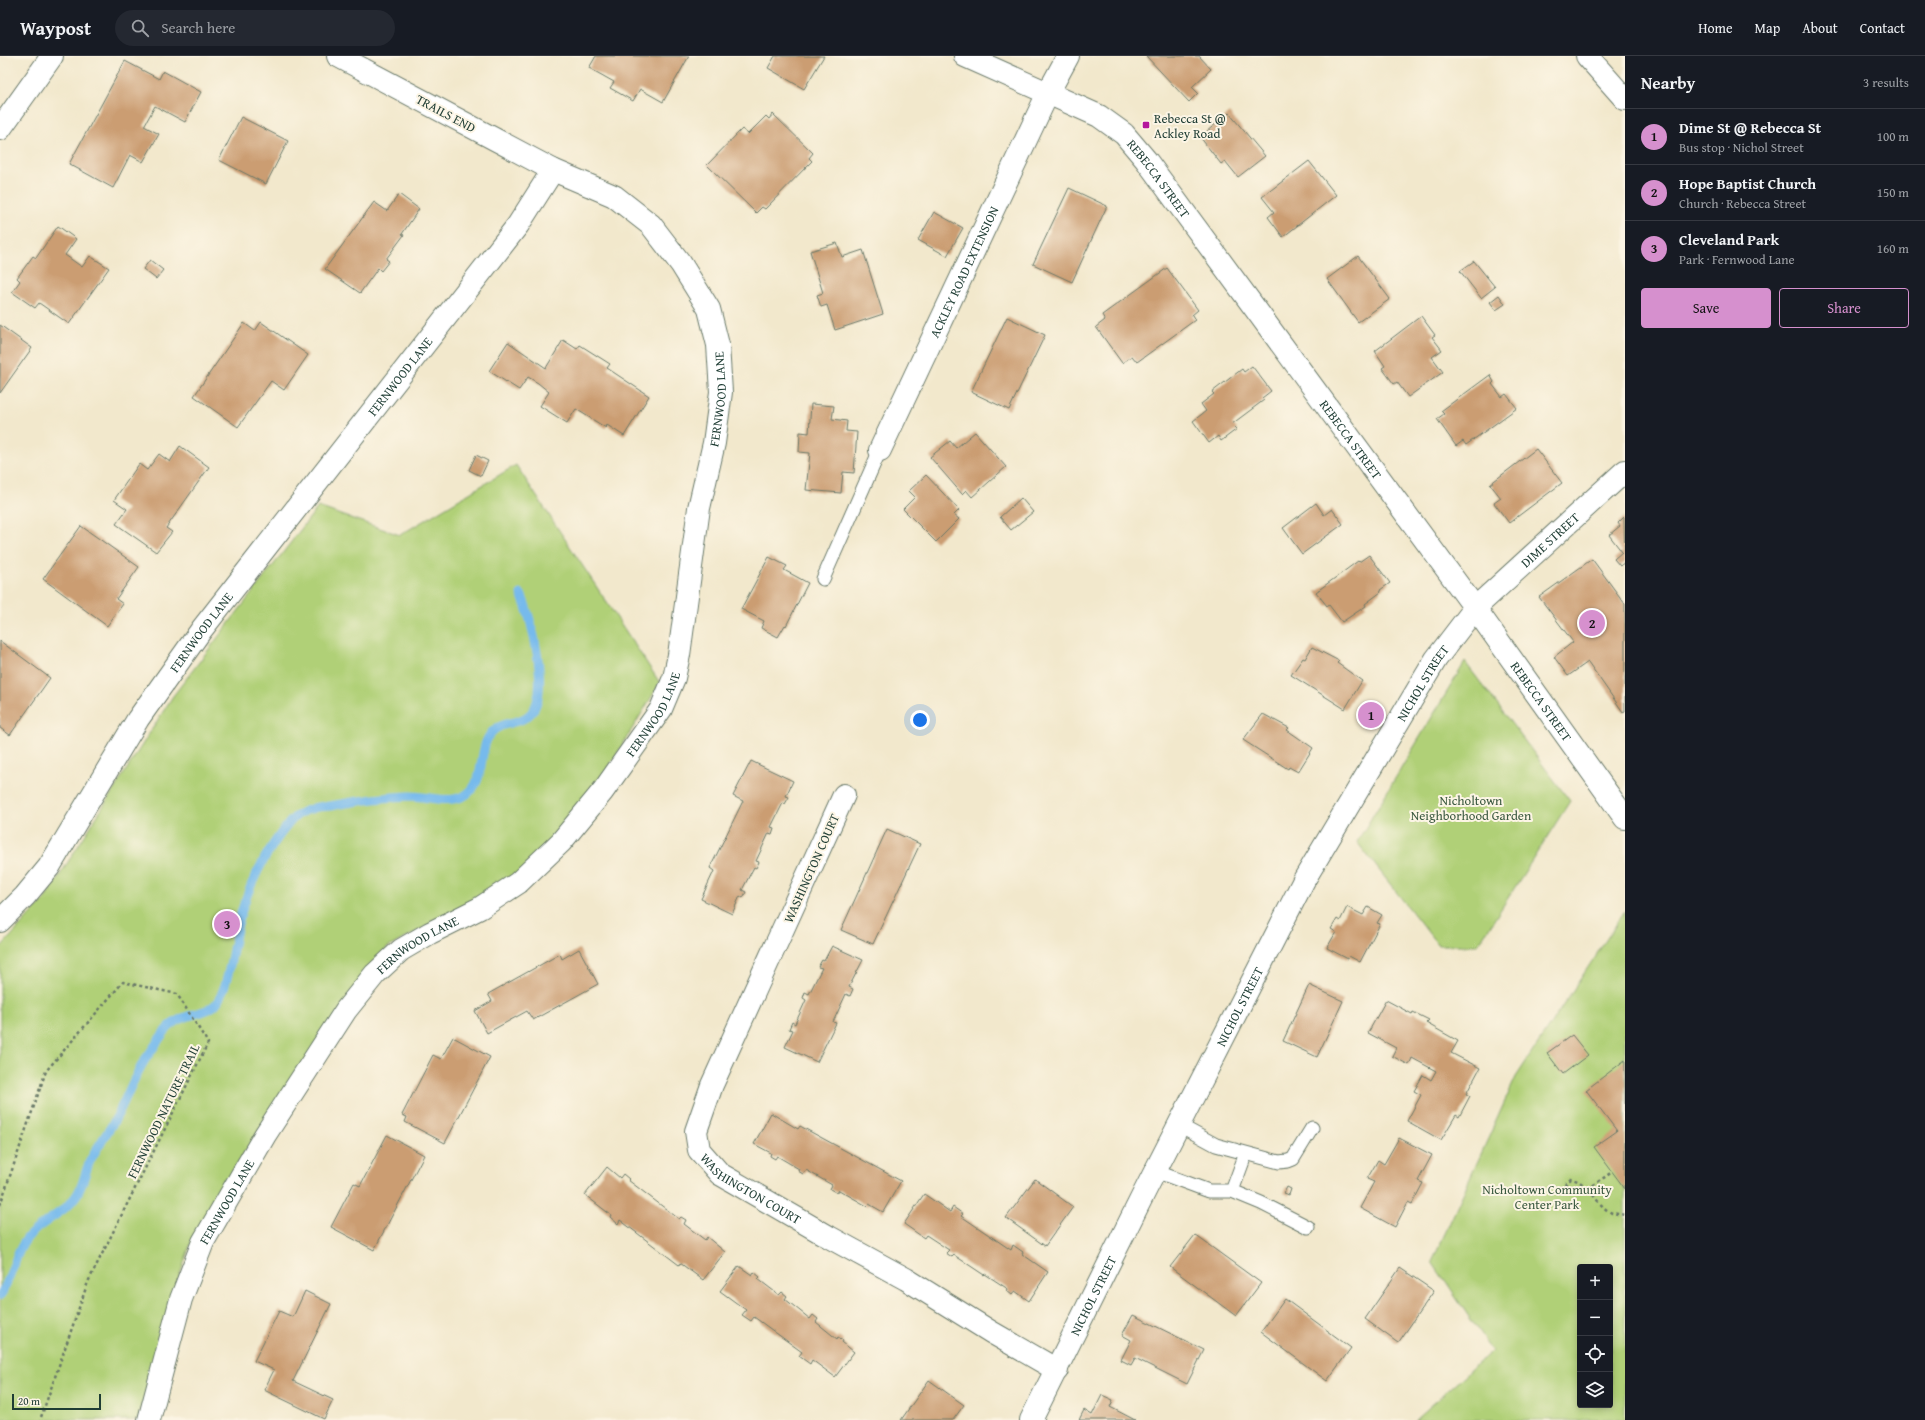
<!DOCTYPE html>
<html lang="en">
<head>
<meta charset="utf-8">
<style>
	:root { --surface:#171b24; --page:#242831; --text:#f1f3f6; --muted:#9ea1a6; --line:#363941; --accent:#d690ce }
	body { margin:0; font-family:"Gentium Book Plus",serif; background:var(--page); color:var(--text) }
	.controls { position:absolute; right:12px; bottom:12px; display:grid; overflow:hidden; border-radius:4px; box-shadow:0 2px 6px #0003 }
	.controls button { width:36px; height:36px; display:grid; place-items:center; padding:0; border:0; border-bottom:1px solid var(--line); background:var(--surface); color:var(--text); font:20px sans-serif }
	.scale { position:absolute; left:12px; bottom:10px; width:89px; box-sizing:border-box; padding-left:4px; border:2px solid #1f3d34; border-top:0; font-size:11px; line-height:14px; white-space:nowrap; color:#1f3d34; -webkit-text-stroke:3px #fcf5e5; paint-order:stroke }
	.you { position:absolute; left:920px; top:664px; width:14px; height:14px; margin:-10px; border:3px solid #fff; border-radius:50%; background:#1a73e8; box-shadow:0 0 0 6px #1a73e833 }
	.badge { display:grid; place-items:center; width:26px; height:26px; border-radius:50%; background:var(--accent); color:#111; font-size:13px; font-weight:700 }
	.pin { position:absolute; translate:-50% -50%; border:2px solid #fff; box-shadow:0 1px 4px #0006 }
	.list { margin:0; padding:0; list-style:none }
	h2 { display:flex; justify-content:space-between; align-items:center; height:52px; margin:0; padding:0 16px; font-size:17px }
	h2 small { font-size:13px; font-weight:400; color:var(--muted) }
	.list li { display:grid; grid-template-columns:26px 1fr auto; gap:12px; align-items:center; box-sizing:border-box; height:56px; padding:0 16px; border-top:1px solid var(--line) }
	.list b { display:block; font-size:15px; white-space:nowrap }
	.list p { margin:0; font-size:13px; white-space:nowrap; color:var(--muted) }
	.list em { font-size:13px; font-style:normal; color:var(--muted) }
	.actions { display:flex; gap:8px; padding:12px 16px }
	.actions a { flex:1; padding:9px 0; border:1px solid var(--accent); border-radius:4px; text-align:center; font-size:14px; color:var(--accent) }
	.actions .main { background:var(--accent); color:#111 }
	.icon { flex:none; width:22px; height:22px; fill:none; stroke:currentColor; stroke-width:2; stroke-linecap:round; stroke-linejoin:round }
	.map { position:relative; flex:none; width:1625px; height:1364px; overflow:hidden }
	header { display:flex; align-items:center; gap:24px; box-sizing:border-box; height:56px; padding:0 20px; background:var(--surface); border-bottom:1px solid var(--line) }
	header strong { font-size:19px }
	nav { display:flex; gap:22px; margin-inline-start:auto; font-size:14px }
	.search { width:280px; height:36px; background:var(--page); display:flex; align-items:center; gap:10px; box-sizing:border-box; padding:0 14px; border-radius:22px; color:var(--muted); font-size:15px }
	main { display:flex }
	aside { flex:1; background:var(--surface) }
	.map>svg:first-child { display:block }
	.green { fill:#b0d077; stroke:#688656; fill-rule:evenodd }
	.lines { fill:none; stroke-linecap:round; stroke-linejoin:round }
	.stream { stroke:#76baec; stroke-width:9 }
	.building { fill:#cb9d72 }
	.lane-casing { stroke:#697969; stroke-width:15 }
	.street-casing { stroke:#697969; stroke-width:24 }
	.path { stroke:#697969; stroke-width:2.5; stroke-dasharray:3 3; stroke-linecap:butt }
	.lane { stroke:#fff; stroke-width:13 }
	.street { stroke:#fff; stroke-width:22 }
	.poi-dot { fill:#b5179e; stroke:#fcf5e5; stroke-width:1.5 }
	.labels { text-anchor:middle; stroke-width:4; stroke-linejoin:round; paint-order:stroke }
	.street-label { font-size:13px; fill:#1f3d34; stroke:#fcf5e5 }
	.poi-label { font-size:13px; fill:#1f3d34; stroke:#fcf5e5; text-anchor:start }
	.park-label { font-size:13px; fill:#3c5a41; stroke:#fcf5e5 }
</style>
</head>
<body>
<header>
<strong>Waypost</strong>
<div class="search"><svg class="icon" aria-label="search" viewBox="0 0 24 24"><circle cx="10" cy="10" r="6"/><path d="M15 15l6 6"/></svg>Search here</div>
<nav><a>Home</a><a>Map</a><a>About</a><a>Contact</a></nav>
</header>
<main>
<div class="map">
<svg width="1625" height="1364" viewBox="0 0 1625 1364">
	<rect width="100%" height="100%" fill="#fcf5e5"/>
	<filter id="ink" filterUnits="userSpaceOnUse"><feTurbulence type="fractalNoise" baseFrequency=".025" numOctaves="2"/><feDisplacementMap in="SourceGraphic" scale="8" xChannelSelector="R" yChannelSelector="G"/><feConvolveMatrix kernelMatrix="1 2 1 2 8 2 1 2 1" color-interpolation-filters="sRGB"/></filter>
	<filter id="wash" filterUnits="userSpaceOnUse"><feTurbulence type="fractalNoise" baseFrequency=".012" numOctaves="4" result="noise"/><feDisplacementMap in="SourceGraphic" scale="16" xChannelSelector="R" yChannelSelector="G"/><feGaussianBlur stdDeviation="0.9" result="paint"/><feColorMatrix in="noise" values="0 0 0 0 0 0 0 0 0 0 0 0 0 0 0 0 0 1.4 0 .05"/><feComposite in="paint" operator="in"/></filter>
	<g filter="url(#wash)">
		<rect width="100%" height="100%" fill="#f2e8cc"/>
		<!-- green -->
		<path class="green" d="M 516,409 L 660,627 L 601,724 L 526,815 L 387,892 L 249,1089 L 193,1181 L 170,1247 L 138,1364 L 0,1364 L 0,892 L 44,844 L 173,640 L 318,451 L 400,479 Z
			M 1465,606 L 1570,745 L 1478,889 L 1438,889 L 1357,786 Z
			M 1625,855 L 1625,1364 L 1415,1364 L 1492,1295 L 1432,1206 L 1516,1021 ZM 1580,1211 L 1610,1211 L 1610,1349 L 1580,1349 Z"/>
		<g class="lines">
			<!-- stream -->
			<path class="stream" d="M 0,1240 C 12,1222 14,1198 27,1182 C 41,1165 64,1158 76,1140 C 84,1129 85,1114 91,1103 C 99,1088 109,1075 117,1060 C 128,1039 135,1017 149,998 C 156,989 162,977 170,970 C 185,956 210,959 218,945 C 229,927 233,890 238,868 C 247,832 266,794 290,766 C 295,760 303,755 311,753 C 317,750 324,751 330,750 C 357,745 383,741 410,740 C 427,740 448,748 464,740 C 489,726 475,691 494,674 C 504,665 521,668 530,658 C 551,638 532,562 521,538"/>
		</g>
		<g id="blocks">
			<!-- building -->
			<path class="building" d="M 596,0 L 689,0 L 663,46 L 640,33 L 633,45 L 610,32 L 614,26 L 589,12 Z
				M 775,0 L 824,0 L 804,33 L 768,12 Z
				M 1146,0 L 1199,0 L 1211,13 L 1192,31 L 1198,37 L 1189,46 Z
				M 125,5 L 159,23 L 163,15 L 201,36 L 185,66 L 155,50 L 144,70 L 159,78 L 143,106 L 130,99 L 113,132 L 69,108 Z
				M 1229,57 L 1265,100 L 1238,121 L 1225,105 L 1221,108 L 1200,81 Z
				M 773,58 L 813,97 L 809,102 L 812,105 L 765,153 L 762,151 L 756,157 L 707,109 L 742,73 L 748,78 L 766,60 L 769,63 Z
				M 241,61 L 288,85 L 266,128 L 219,104 Z
				M 1309,105 L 1336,139 L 1283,181 L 1268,161 L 1274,156 L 1262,141 Z
				M 1069,132 L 1107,150 L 1072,226 L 1033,208 Z
				M 399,138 L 419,153 L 402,178 L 404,179 L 386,203 L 389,205 L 381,215 L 378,212 L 360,237 L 325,213 L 374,146 L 387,155 Z
				M 934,156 L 963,172 L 947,200 L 918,184 Z
				M 58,170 L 76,183 L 65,199 L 82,211 L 90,200 L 109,212 L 69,268 L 39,247 L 35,252 L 12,236 L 20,225 L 17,222 L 33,200 L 36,202 Z
				M 837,187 L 842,201 L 863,194 L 883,258 L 835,274 L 827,249 L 821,251 L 817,239 L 823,237 L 810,195 Z
				M 1358,200 L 1390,243 L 1358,266 L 1327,223 Z
				M 150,204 L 163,214 L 156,223 L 143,213 Z
				M 1474,205 L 1495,231 L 1481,242 L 1460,215 Z
				M 1167,212 L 1198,254 L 1192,259 L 1195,264 L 1137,306 L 1132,300 L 1122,307 L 1096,271 L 1105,264 L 1102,259 Z
				M 1499,239 L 1505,248 L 1496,254 L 1490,246 Z
				M 1421,260 L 1435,279 L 1432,281 L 1442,294 L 1432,301 L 1443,316 L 1408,341 L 1397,326 L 1394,328 L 1382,312 L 1385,310 L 1375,295 Z
				M 1007,261 L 1045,279 L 1009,354 L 971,336 Z
				M 261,266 L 308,299 L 284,334 L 271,325 L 238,371 L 194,340 L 244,267 L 255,275 Z
				M 0,269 L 32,292 L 0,337 Z
				M 563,284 L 577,293 L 580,289 L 610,308 L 607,312 L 649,340 L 624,380 L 607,369 L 606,372 L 576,353 L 567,367 L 540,350 L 549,336 L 538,327 L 528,321 L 519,334 L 489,315 L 508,286 L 546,312 Z
				M 1252,310 L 1271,335 L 1262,342 L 1264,344 L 1232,368 L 1237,373 L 1221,385 L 1218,380 L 1209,387 L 1193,365 L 1206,355 L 1201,348 L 1214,338 L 1212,336 L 1242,313 L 1244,316 Z
				M 1490,319 L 1494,326 L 1492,328 L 1502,341 L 1506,338 L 1517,352 L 1466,389 L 1463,385 L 1456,390 L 1437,363 L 1444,358 L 1441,355 Z
				M 811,348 L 834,350 L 832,363 L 847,365 L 846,375 L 857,376 L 854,417 L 843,416 L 841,437 L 806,434 L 810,397 L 799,396 L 800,376 L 809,377 Z
				M 975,376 L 1006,411 L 972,441 L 966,434 L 962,438 L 930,401 L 950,385 L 956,392 Z
				M 180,390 L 209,411 L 166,472 L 172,476 L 156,496 L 116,468 L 127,453 L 114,444 L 139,408 L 147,414 L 159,398 L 170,406 Z
				M 1536,393 L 1562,427 L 1509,467 L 1494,447 L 1501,442 L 1490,428 Z
				M 476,399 L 488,405 L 481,420 L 469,414 Z
				M 926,419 L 959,454 L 954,459 L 959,463 L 936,486 L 903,453 L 915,441 L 909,435 Z
				M 1021,442 L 1033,456 L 1011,474 L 1000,461 Z
				M 1316,447 L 1324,459 L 1332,453 L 1343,468 L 1302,498 L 1283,472 Z
				M 1624,461 L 1625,506 L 1620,510 L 1614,503 L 1622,496 L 1609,479 L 1620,470 L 1618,467 Z
				M 81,470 L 139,511 L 116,543 L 123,548 L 107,570 L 43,523 Z
				M 1369,499 L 1390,527 L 1380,534 L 1381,536 L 1365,548 L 1366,550 L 1342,566 L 1329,549 L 1327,550 L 1316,536 L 1358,505 L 1359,506 Z
				M 769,501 L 787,510 L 784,514 L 808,527 L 786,570 L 785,569 L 778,581 L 761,572 L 764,565 L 741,553 Z
				M 1592,503 L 1625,548 L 1625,655 L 1623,656 L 1588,606 L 1568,620 L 1554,601 L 1573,586 L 1539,541 Z
				M 0,585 L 50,622 L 10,679 L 0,672 Z
				M 1312,591 L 1339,605 L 1337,607 L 1362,625 L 1345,653 L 1291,619 L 1303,602 L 1305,603 Z
				M 1263,658 L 1289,672 L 1287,674 L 1313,692 L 1298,716 L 1289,711 L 1288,713 L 1243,684 Z
				M 751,705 L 793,725 L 786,740 L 789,741 L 785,748 L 783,747 L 771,771 L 774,772 L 772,778 L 769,777 L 756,805 L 759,806 L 756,812 L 754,811 L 742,834 L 746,836 L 743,842 L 740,840 L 732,858 L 701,843 L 714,815 L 710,812 L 743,745 L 733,740 Z
				M 887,773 L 920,788 L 873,888 L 841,874 Z
				M 1347,851 L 1363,859 L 1368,851 L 1382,859 L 1377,867 L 1380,868 L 1360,906 L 1349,900 L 1348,903 L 1327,892 L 1336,876 L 1331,873 L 1337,863 L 1340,865 Z
				M 832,890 L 863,904 L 849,931 L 853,933 L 850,940 L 846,938 L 833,966 L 836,967 L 817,1006 L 785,991 L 793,974 L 789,973 L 792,966 L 795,968 L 806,944 L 803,942 L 805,936 L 809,938 L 822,912 L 818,911 L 822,904 L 824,905 Z
				M 579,893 L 598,928 L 533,964 L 527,955 L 487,977 L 475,955 L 492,945 L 488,938 L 560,898 L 562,903 Z
				M 1309,929 L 1343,945 L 1317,1001 L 1283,985 Z
				M 1386,944 L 1412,958 L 1413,956 L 1429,964 L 1426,967 L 1458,985 L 1451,997 L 1480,1012 L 1466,1038 L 1470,1040 L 1459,1061 L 1456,1059 L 1441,1084 L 1407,1065 L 1421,1039 L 1414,1035 L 1423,1019 L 1431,1024 L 1436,1015 L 1412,1002 L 1409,1009 L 1392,1000 L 1396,992 L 1368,977 Z
				M 1572,979 L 1588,999 L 1563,1018 L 1547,997 Z
				M 453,981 L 490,1001 L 445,1087 L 405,1066 L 407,1061 L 402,1059 L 433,999 L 441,1003 Z
				M 1625,1004 L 1625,1133 L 1594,1091 L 1617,1075 L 1586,1034 Z
				M 771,1057 L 798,1073 L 800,1070 L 901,1125 L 883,1156 L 869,1148 L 867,1150 L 839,1134 L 837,1137 L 830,1133 L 832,1129 L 806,1114 L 803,1118 L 798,1115 L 799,1113 L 777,1100 L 775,1103 L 770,1100 L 771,1097 L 754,1088 Z
				M 387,1079 L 424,1099 L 374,1194 L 331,1171 L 354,1127 L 360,1130 Z
				M 1399,1082 L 1432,1099 L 1418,1125 L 1423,1127 L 1412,1148 L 1408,1146 L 1395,1171 L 1360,1152 L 1374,1126 L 1367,1123 L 1378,1104 L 1384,1108 Z
				M 607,1111 L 620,1122 L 623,1118 L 629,1123 L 628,1124 L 679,1163 L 681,1161 L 686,1164 L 684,1168 L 705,1184 L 707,1181 L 725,1196 L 703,1224 L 680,1207 L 679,1209 L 620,1164 L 618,1168 L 610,1161 L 611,1159 L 585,1139 Z
				M 1035,1123 L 1073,1151 L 1045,1190 L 1006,1162 Z
				M 1287,1131 L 1291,1133 L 1289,1139 L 1284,1137 Z
				M 924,1138 L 950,1156 L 953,1151 L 963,1158 L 961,1160 L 1011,1194 L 1013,1189 L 1023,1196 L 1022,1198 L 1048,1216 L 1029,1245 L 1015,1235 L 1012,1239 L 1007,1235 L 1008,1233 L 985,1218 L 984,1219 L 954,1199 L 952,1201 L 946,1197 L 949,1194 L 926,1179 L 924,1182 L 904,1168 Z
				M 1195,1179 L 1261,1227 L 1236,1260 L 1170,1211 Z
				M 739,1210 L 752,1219 L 754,1216 L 760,1221 L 758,1223 L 779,1239 L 782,1236 L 787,1240 L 785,1243 L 810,1263 L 813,1259 L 818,1263 L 816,1266 L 837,1283 L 838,1281 L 843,1284 L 842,1286 L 854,1296 L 835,1321 L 812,1304 L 810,1308 L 799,1300 L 802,1296 L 754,1261 L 751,1265 L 742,1259 L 746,1254 L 720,1235 Z
				M 1400,1212 L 1434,1235 L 1398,1287 L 1365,1263 Z
				M 305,1235 L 331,1248 L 293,1325 L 333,1344 L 324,1363 L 264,1334 L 274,1314 L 254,1305 L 279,1255 L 293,1261 Z
				M 1285,1243 L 1351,1292 L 1327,1325 L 1261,1276 Z
				M 1133,1259 L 1204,1294 L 1187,1328 L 1135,1302 L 1131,1309 L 1121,1304 L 1131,1284 L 1122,1279 Z
				M 929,1324 L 964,1349 L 953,1364 L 901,1364 Z
				M 1102,1339 L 1113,1344 L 1110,1351 L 1135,1364 L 1079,1364 L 1084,1354 L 1092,1359 Z"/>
		</g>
	</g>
	<g filter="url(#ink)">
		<use href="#blocks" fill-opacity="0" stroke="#697969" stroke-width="1"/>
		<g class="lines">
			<defs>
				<path id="lane" d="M 823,523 L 880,394
					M 1179,1069 L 1216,1089 L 1279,1106 L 1288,1105 L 1293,1103 L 1312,1072
					M 1155,1115 L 1209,1135 L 1232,1135 L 1261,1147 L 1308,1171
					M 1232,1135 L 1246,1097"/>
				<g id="street">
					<path id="s1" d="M 965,0 L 1099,60 L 1124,78 L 1146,104 L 1475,552 L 1625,762"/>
					<path d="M 1587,0 L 1625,43"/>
					<path d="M 0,73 L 52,0"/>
					<path id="s2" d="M 880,394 L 1048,37 L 1068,0"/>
					<path id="s3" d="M 844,739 L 712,1029 L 696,1075 L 699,1094 L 720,1118 L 829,1181 L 906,1223 L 991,1276 L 1057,1314"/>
					<path id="s4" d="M 0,865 L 25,840 L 49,811 L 138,663 L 202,573 L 518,169 L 553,114"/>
					<path id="s5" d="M 149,1364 L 181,1243 L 203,1186 L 265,1079 L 346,954 L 375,918 L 401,894 L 430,877 L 480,852 L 518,827 L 561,786 L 603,735 L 661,653 L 674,622 L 679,599 L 699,452 L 714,387 L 721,336 L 718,289 L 709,253 L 681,208 L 651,169 L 614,140 L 553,114 L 338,0"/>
					<path id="s6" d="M 1031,1364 L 1145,1135 L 1304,824 L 1436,603 L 1475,552 L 1625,415"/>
				</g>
			</defs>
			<!-- lane casing -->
			<use href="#lane" class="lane-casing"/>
			<!-- street casing -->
			<use href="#street" class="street-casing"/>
			<!-- path -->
			<path class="path" d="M 1588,1133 L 1612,1116
				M 1562,1134 L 1566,1127 L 1571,1123 C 1590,1126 1596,1150 1612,1157 C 1616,1158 1621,1158 1625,1159
				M 0,1149 L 46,1015 L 123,926 L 177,938 L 208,987 L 88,1226 L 40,1364"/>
			<!-- lane -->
			<use href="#lane" class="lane"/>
			<!-- street -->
			<use href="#street" class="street"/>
		</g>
	</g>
	<!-- markers -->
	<rect class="poi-dot" x="1142" y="65" width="8" height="8" rx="2"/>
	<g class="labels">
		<!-- street labels -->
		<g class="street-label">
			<text transform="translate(446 57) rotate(28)" y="5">TRAILS END</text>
			<text dy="5" stroke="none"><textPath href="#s1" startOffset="234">REBECCA STREET</textPath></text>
			<text dy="5" stroke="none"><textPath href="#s2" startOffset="197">ACKLEY ROAD EXTENSION</textPath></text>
			<text dy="5" stroke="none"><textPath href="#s4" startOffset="677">FERNWOOD LANE</textPath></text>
			<text dy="5" stroke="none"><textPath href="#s5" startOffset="1218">FERNWOOD LANE</textPath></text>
			<text dy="5" stroke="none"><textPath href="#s1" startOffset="558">REBECCA STREET</textPath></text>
			<text dy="5" stroke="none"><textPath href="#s6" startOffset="1028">DIME STREET</textPath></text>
			<text dy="5" stroke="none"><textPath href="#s4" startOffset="353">FERNWOOD LANE</textPath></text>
			<text dy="5" stroke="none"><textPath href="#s6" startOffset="835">NICHOL STREET</textPath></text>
			<text dy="5" stroke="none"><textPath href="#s1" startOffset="882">REBECCA STREET</textPath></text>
			<text dy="5" stroke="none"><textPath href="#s5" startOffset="893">FERNWOOD LANE</textPath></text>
			<text transform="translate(811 812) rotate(-66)" y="5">WASHINGTON COURT</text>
			<text dy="5" stroke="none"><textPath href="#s5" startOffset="557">FERNWOOD LANE</textPath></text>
			<text dy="5" stroke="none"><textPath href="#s6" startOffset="463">NICHOL STREET</textPath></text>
			<text transform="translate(163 1055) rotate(-64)" y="5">FERNWOOD NATURE TRAIL</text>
			<text dy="5" stroke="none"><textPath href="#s3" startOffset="452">WASHINGTON COURT</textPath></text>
			<text dy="5" stroke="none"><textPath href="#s5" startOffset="233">FERNWOOD LANE</textPath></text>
			<text dy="5" stroke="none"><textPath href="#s6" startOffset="139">NICHOL STREET</textPath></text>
		</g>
		<!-- poi labels -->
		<g class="poi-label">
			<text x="1154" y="67">Rebecca St @<tspan x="1154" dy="15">Ackley Road</tspan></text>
		</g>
		<!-- park labels -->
		<g class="park-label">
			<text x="1471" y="749">Nicholtown<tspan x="1471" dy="15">Neighborhood Garden</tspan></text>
			<text x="1547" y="1138">Nicholtown Community<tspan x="1547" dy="15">Center Park</tspan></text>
		</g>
	</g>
</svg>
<div class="controls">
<button>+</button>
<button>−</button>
<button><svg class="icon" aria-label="locate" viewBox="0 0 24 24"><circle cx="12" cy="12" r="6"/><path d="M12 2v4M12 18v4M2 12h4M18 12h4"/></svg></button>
<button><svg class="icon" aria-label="layers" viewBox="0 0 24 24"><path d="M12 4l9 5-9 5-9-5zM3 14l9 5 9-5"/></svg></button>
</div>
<div class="scale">20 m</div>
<div class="you"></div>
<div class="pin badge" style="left:1371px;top:659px">1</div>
<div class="pin badge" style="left:1592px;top:567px">2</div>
<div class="pin badge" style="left:227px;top:868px">3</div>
</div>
<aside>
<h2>Nearby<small>3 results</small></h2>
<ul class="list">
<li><span class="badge">1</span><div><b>Dime St @ Rebecca St</b><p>Bus stop · Nichol Street</p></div><em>100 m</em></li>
<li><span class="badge">2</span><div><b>Hope Baptist Church</b><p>Church · Rebecca Street</p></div><em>150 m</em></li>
<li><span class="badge">3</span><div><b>Cleveland Park</b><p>Park · Fernwood Lane</p></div><em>160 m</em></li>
</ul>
<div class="actions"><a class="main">Save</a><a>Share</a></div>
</aside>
</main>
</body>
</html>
